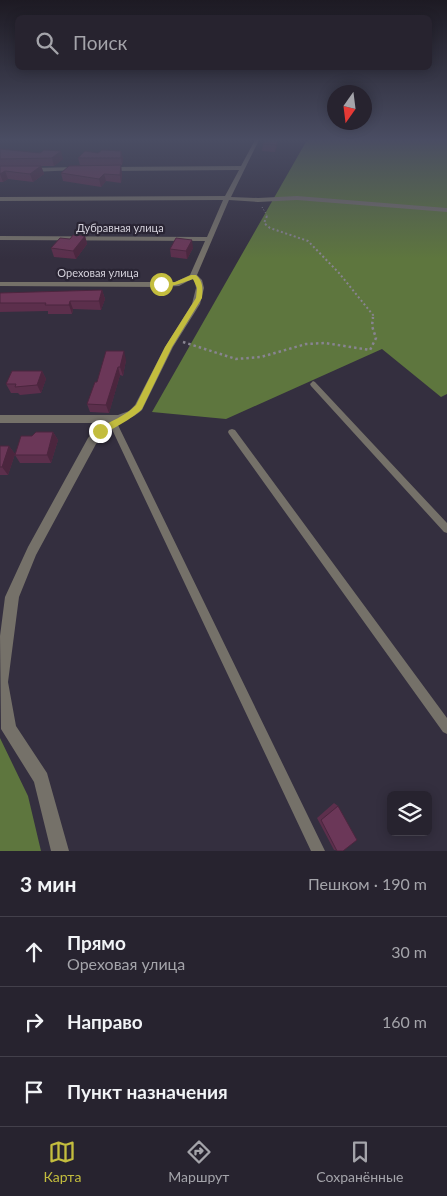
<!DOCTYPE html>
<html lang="ru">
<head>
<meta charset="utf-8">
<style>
	:root { --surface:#27232f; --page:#2f2b37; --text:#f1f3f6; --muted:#a4a4aa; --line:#43404b; --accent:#c3bd3e }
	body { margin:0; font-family:Lato,sans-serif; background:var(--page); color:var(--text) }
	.controls { position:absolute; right:15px; bottom:15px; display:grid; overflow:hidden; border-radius:8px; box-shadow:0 2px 12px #0003 }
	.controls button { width:45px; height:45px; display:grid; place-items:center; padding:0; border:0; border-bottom:1px solid var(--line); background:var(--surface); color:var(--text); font:25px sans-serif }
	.compass { position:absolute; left:327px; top:85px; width:45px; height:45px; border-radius:50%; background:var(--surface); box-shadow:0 2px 12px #0003; rotate:194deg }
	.stop { position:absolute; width:15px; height:15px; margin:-11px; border:4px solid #c3bd3e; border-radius:50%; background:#fff }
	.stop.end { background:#c3bd3e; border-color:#fff; box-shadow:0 1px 5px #0008 }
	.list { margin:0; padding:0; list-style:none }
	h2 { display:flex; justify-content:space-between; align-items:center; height:65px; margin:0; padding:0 20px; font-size:21px }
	h2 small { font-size:16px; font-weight:400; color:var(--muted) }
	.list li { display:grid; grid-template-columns:32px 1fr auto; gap:15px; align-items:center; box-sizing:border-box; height:70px; padding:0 20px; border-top:1px solid var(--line) }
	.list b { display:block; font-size:19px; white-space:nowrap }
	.list p { margin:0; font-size:16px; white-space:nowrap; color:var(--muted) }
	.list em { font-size:16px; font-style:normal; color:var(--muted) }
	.icon { flex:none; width:28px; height:28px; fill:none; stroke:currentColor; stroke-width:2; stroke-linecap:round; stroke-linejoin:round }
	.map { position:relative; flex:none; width:447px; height:851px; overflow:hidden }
	.search { position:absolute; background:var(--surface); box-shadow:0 2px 12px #0003; left:15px; right:15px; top:15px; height:55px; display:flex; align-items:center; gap:12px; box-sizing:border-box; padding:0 18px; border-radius:8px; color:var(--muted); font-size:19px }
	.sheet { height:275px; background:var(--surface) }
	nav { display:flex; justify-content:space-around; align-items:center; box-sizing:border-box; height:70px; border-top:1px solid var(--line); background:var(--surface); font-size:14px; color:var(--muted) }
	nav a { display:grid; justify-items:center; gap:2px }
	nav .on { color:var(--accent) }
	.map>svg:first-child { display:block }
	.forest { fill:#5e763e }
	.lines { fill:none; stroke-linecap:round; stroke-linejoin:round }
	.path-far2 { stroke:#888491; stroke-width:1; stroke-dasharray:1 2; stroke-linecap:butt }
	.path-far1 { stroke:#888491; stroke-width:2; stroke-dasharray:2 2.5; stroke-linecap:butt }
	.path { stroke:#888491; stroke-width:2.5; stroke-dasharray:2.5 3; stroke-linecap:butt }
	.service { fill:#757169; fill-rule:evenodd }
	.minor { fill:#757169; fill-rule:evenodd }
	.wall { fill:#5c2f4c }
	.shaded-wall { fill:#4b263e }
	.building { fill:#6b3758; stroke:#4b263e }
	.route { fill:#c3bd3e }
	.labels { text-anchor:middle; stroke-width:4.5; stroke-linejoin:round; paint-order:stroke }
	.far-street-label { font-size:11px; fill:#d3d0da; stroke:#2a2534 }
</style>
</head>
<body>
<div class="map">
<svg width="447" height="851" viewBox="0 0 447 851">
	<rect width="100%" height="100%" fill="#342f3f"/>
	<!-- forest -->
	<path class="forest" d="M 307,140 L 447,140 L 447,394 L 441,397 L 382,349 L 226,419 L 152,412 Z
		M 0,738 L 28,796 L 41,851 L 0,851 Z"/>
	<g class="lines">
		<!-- path-far2 -->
		<path class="path-far2" d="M 262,207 L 268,217"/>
		<!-- path-far1 -->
		<path class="path-far1" d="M 267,216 L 264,223 L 270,228 L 308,241 L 339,273 L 373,315 L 373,319"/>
		<!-- path -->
		<path class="path" d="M 183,342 L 236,359 L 261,357 L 306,344 L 325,343 L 370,350 L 376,338 L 372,326 L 373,317"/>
		<!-- service -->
		<path class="service" d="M 313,381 L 315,382 L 447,523 L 447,533 L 444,532 L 311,386 L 310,384 Z
			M 113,420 L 116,421 L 117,423 L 325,851 L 311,851 L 109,423 L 110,421 Z
			M 232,429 L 235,430 L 447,718 L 447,734 L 443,732 L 229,434 L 228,432 L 229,430 Z"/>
		<!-- minor -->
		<path class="minor" d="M 255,140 L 259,140 L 231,197 L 258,198 L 297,196 L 447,208 L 447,212 L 297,200 L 258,202 L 229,200 L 197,275 L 202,280 L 204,288 L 200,304 L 173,347 L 142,410 C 136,416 129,418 121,423 C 111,428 103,435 96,444 L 36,555 L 19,597 L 8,682 L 16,726 L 47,773 L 69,851 L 51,851 L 34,782 L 1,729 L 0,636 L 5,597 L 28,547 L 88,438 L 96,428 L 105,423 L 0,423 L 0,415 L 118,415 L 129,411 L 135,405 L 165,347 L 192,304 L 196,288 L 195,281 L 192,279 L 179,286 L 161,287 L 0,286 L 0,282 L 175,282 L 190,275 L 205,241 L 0,240 L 0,236 L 207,237 L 223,200 L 0,201 L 0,197 L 225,196 L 239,170 L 108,171 L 105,169 L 108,167 L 241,166 Z
			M 76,167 L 79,169 L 78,170 L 31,172 L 28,170 L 31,168 Z"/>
	</g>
	<!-- wall -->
	<path class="wall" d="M 279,140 L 275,152 L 262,151 L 263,144 Z
		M 0,149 L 63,159 L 54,166 L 41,166 L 44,174 L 33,182 L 8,179 L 3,182 L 0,182 Z
		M 121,151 L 123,159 L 122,165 L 80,165 L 78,158 L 98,153 Z
		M 61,173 L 122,173 L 121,183 L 106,181 L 101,187 L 63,181 Z
		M 85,236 L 87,244 L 76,259 L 54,257 L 51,248 L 70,239 Z
		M 193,248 L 187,259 L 171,257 L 170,249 Z
		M 102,290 L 105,299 L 101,310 L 73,309 L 72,314 L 48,314 L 48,311 L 0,312 L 0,293 Z
		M 126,360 L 123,376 L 120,375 L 109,413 L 90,412 L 87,404 L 97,382 Z
		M 42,371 L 46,379 L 41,393 L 20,395 L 18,393 L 11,393 L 6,384 Z
		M 53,432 L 58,440 L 51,463 L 20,463 L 15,455 L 32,436 Z
		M 0,446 L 9,446 L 15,454 L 8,475 L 0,475 Z
		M 334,803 L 338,806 L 343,851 L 334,850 L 317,818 Z"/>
	<!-- shaded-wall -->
	<path class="shaded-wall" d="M 278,140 L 279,140 L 275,152 L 276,145 Z
		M 61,151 L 63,159 L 54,166 L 52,158 Z
		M 121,151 L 123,159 L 122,165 L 121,158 Z
		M 121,165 L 122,173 L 121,183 L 120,175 Z
		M 41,166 L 44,174 L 33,182 L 30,174 Z
		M 5,171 L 8,179 L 3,182 L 0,174 Z
		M 104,174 L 106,181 L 101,187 L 99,179 Z
		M 85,236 L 87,244 L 76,259 L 73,251 Z
		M 192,240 L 193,248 L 187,259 L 186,251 Z
		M 102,290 L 105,299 L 101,310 L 99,301 Z
		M 70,301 L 73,309 L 72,314 L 69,305 Z
		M 124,351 L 126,360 L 123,376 L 120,367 Z
		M 118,367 L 120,375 L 109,413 L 106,405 Z
		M 42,371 L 46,379 L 41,393 L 37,385 Z
		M 53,432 L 58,440 L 51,463 L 47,455 Z
		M 9,446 L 15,454 L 8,475 L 2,467 Z"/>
	<!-- building -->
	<path class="building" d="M 265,140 L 278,140 L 276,145 L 263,144 Z
		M 0,149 L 40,153 L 44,150 L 61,151 L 52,158 L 0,159 Z
		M 102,150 L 121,151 L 121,158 L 78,158 L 85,151 L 98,153 Z
		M 121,165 L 120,175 L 104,174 L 99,179 L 61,173 L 69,166 Z
		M 0,166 L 41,166 L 30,174 L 5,171 L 0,174 Z
		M 73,235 L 85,236 L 73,251 L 51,248 L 60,238 L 70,239 Z
		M 176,238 L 192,240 L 186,251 L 170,249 Z
		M 102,290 L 99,301 L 70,301 L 69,305 L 45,305 L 46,303 L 0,303 L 0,293 Z
		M 106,351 L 124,351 L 120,367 L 118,367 L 106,405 L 87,404 L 95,382 L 97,382 Z
		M 12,371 L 42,371 L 37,385 L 15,387 L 16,384 L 6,384 Z
		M 36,432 L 53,432 L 47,455 L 15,455 L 21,436 L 32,436 Z
		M 0,446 L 9,446 L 2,467 L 0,467 Z
		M 338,806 L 357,840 L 343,851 L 337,851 L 321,820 Z"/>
	<!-- sky -->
	<linearGradient id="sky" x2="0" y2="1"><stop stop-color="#1d1a23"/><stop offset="0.54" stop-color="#4a4d63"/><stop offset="1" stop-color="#4a4d63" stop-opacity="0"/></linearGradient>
	<rect width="447" height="259" fill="url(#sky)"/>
	<!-- route -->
	<path class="route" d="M 191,275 L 196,275 C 203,281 203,288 202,298 L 172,347 L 142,409 C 136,416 105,435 98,434 L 98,429 C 110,421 126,416 136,405 L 165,347 L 196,298 L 197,288 L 193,279 C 182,283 169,289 158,284 L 175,282 Z"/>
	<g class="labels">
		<!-- far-street labels -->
		<g class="far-street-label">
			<text x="120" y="232">Дубравная улица</text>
			<text x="98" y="277">Ореховая улица</text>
		</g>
	</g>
</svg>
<div class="controls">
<button><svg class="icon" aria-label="layers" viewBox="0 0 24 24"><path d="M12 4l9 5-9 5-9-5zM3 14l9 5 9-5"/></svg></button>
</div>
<svg class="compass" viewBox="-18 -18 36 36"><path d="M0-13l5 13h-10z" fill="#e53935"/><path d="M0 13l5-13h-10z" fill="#a4a4aa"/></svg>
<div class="stop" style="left:161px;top:284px"></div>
<div class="stop end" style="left:100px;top:431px"></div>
<div class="search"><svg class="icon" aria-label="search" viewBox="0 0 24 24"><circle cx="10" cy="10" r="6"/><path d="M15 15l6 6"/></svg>Поиск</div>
</div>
<section class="sheet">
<h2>3 мин<small>Пешком · 190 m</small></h2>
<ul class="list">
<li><svg class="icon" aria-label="ahead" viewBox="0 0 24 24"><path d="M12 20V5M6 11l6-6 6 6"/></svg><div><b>Прямо</b><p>Ореховая улица</p></div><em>30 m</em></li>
<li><svg class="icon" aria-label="right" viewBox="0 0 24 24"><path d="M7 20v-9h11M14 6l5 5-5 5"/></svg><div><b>Направо</b></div><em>160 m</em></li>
<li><svg class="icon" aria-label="arrive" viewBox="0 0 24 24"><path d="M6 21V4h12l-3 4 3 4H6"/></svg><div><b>Пункт назначения</b></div></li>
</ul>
</section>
<nav>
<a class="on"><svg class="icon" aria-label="map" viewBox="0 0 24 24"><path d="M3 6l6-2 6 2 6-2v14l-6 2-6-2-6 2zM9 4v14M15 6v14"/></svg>Карта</a>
<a><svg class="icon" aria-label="directions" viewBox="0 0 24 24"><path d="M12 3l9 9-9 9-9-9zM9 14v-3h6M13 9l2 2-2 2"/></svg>Маршрут</a>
<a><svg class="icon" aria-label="saved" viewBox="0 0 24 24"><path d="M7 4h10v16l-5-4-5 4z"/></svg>Сохранённые</a>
</nav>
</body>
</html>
